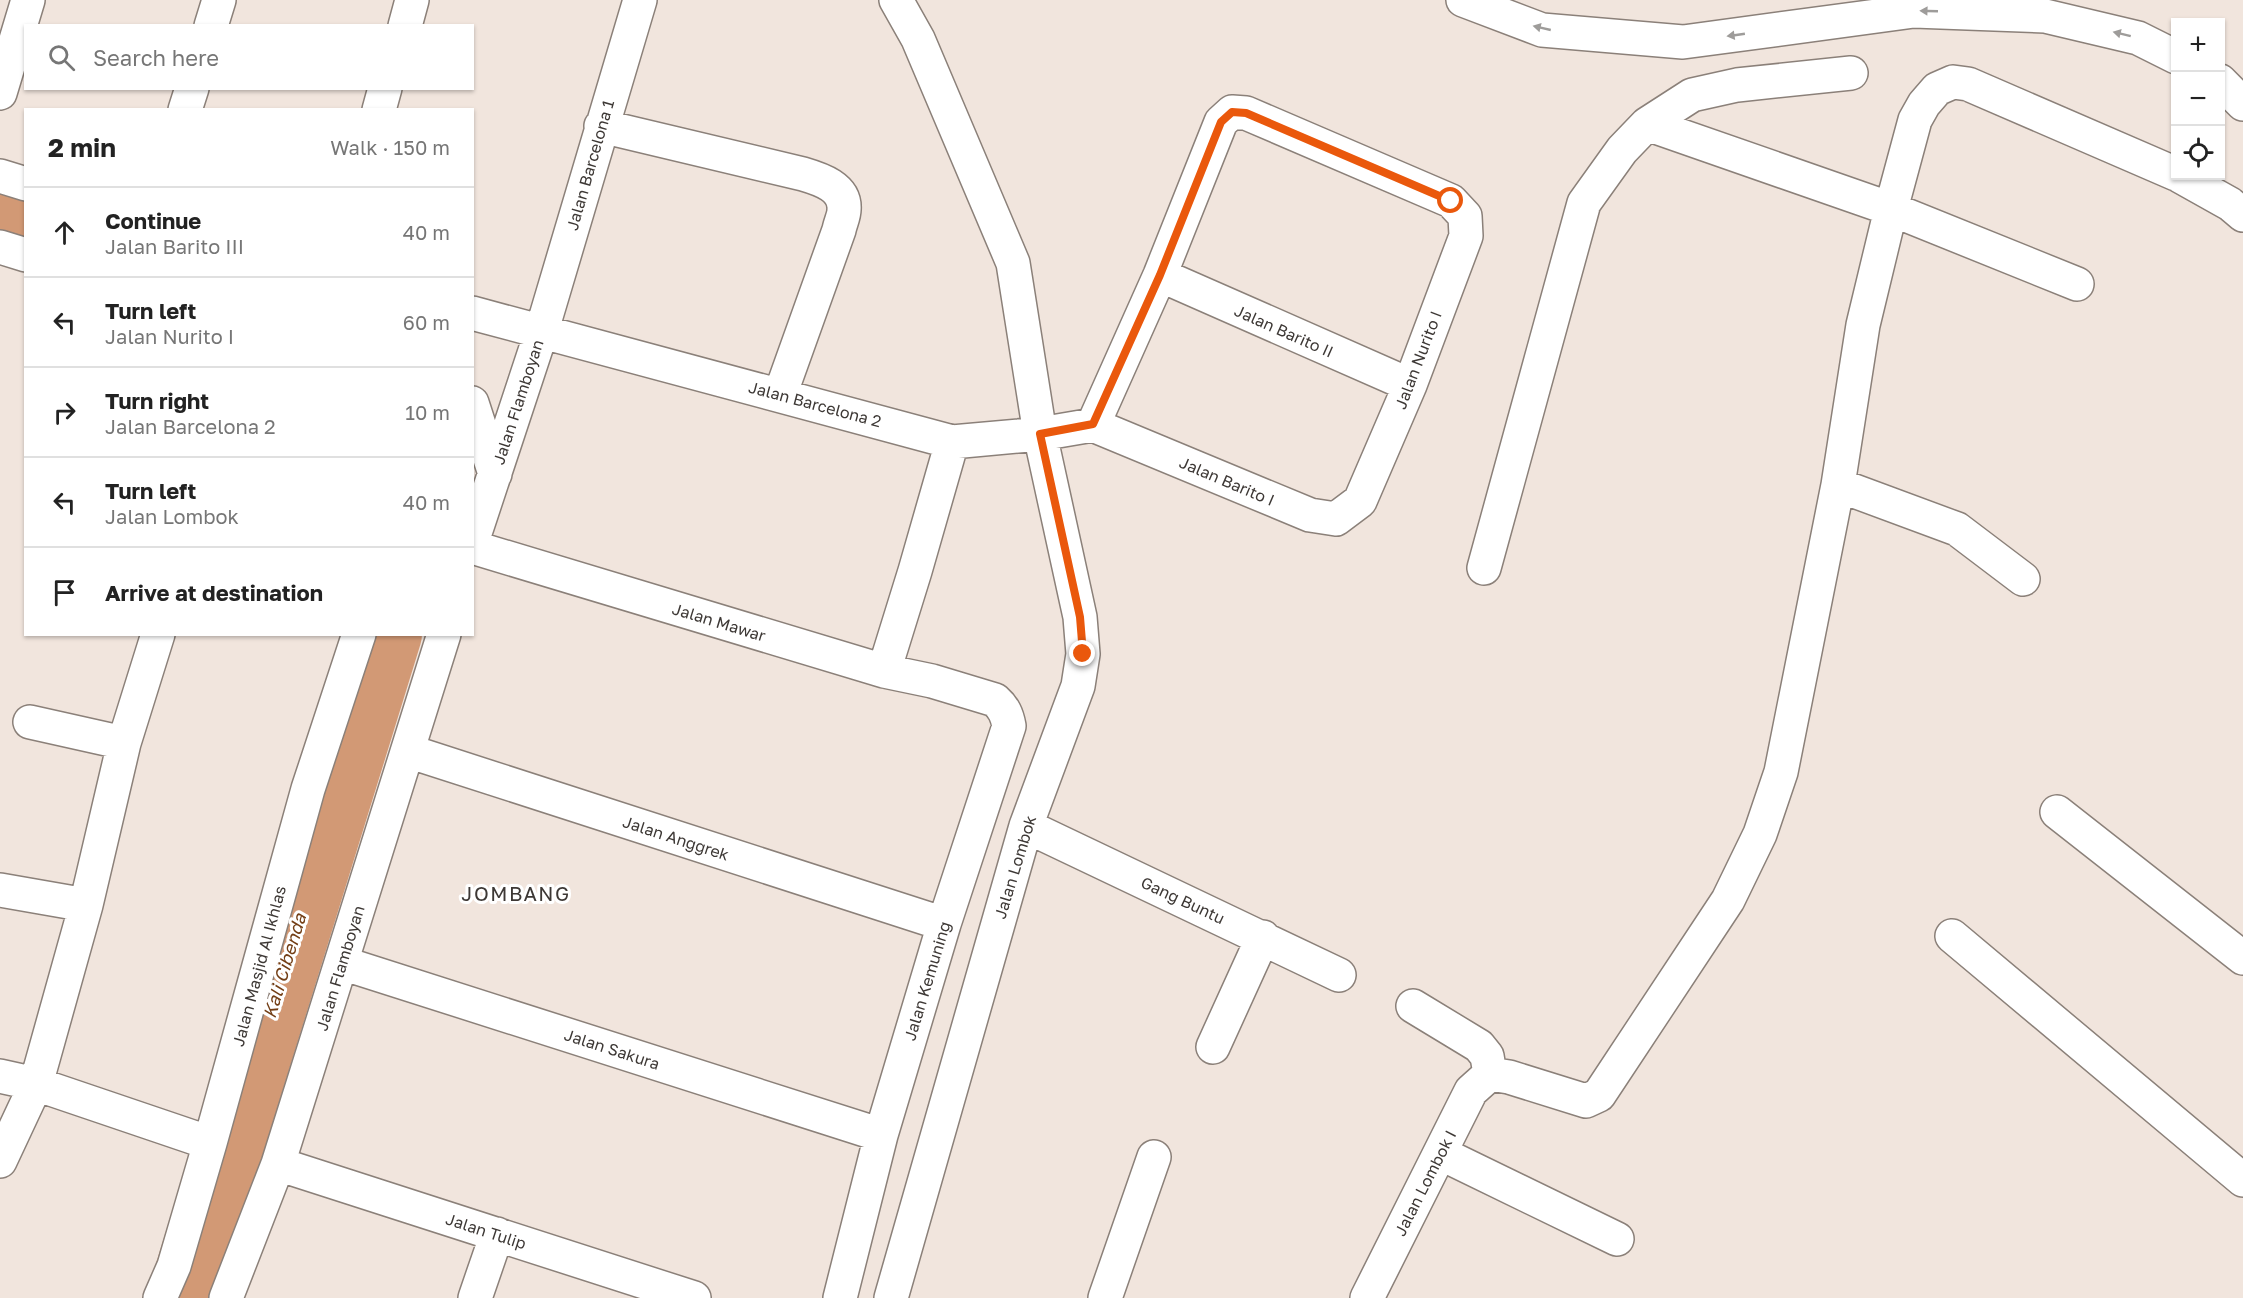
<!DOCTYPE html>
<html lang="en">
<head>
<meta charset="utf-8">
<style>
	:root { --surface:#fff; --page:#f6f6f6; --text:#222; --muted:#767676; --line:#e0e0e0 }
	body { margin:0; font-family:"Golos Text",sans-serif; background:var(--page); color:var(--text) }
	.controls { position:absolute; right:18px; top:18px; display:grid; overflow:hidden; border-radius:0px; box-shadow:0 2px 4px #0004 }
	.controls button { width:54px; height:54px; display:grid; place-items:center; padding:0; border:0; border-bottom:2px solid var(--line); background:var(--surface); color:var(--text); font:30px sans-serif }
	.stop { position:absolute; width:18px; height:18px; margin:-14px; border:4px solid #ea580c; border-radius:50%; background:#fff }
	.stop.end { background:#ea580c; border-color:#fff; box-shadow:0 2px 6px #0008 }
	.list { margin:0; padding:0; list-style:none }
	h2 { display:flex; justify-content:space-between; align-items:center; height:78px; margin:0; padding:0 24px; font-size:26px }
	h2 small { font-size:20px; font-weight:400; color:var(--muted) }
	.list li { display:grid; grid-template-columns:39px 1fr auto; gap:18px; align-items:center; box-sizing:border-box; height:90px; padding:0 24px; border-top:2px solid var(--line) }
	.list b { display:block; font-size:22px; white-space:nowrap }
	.list p { margin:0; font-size:20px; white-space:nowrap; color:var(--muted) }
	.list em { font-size:20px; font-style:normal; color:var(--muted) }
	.icon { flex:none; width:33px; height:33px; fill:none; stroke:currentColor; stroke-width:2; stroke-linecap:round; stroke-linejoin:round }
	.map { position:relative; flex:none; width:2243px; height:1298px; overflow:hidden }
	.search { position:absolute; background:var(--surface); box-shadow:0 2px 4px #0004; left:24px; top:24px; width:450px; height:66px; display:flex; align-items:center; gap:15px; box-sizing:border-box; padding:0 21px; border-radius:0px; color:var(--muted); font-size:22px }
	.panel { position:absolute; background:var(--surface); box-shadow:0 2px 4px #0004; left:24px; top:108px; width:450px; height:528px; border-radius:0px }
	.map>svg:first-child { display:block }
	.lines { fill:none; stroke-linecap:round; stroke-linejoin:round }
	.river { stroke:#d29975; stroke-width:70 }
	.minor-casing { stroke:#8b8079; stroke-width:36 }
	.motorway-casing { stroke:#8b8079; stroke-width:36 }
	.minor { stroke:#fff; stroke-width:33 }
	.motorway { stroke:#fff; stroke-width:33 }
	.oneway { fill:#9e9c9a }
	.route { stroke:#ea580c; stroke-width:8 }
	.labels { text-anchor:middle; stroke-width:6; stroke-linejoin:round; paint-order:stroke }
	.street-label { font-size:16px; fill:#3d3835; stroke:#fff }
	.water-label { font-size:18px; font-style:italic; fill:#733e15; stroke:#fff }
	.quarter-label { font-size:20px; letter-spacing:1.5px; fill:#3d3835; stroke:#fff }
</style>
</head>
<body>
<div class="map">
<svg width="2243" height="1298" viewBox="0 0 2243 1298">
	<rect width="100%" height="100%" fill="#f1e5dd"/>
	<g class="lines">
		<!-- river -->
		<path class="river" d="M 0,195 L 26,203
			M 182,1298 L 387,634"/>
		<defs>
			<path id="minor" d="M 211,26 L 219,0
				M 405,26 L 412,0
				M 0,93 L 28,0
				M 185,110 L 192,88
				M 379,110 L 385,88
				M 1232,112 L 1246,113 L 1451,201 L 1465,216 L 1466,236 L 1410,385 L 1360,501 L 1336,519 L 1310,515 L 1093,425 L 1160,275 L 1221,122 Z
				M 1647,124 L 1891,209 L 2077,284
				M 601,126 L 803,174 C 820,179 846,187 844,210 C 844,216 840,224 839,230 L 780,395
				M 0,176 L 26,184
				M 2180,176 L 2230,204 L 2243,215
				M 0,247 L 26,255
				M 1160,275 L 1410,385
				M 472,313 L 952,442 L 1040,434 L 1093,425
				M 472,403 L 495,474
				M 1838,485 L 1957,529 L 2023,579
				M 472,542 L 542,330 L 640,0
				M 472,547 L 884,671 L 932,681 L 995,700 C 1004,708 1007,715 1009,726 L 944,924 L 881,1135 L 840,1298
				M 1484,568 L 1584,203 L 1622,150 L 1647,124 L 1692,95 L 1737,85 L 1851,73
				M 884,671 L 915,571 L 952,442
				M 30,722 L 124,743
				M 408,751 L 944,924
				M 2057,812 L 2243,958
				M 1026,826 L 1339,975
				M 0,890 L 86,905
				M 1952,936 L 2243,1180
				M 342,963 L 881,1135
				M 1413,1006 L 1479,1046 L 1487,1056 L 1490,1074
				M 1213,1047 L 1263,937
				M 1490,1074 L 1509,1077 L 1586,1101 L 1599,1095 L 1728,900 L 1760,834 L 1781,772 L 1838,485 L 1863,325 L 1891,209 L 1915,120 L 1924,104 L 1937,89 L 1953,82 L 1968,84 L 2176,174
				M 0,1076 L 36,1084 L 210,1143
				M 1440,1153 L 1617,1239
				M 0,1161 L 36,1084 L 86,905 L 124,743 L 158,634
				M 278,1164 L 694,1298
				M 160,1298 L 174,1266 L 210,1143 L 308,789 L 359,634
				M 226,1298 L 278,1164 L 444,634
				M 475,1298 L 497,1234
				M 891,1298 L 1026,826 L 1078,686 L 1083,654 L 1080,617 L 1040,434 L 1013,263 L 918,39 L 896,0
				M 1105,1298 L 1154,1157
				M 1367,1298 L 1471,1091 L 1490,1074"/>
			<path id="motorway" d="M 1463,0 L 1542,30 L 1683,42 L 1914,11 L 2045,16 L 2138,38 L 2176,57
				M 2220,81 L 2243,104"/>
		</defs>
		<!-- minor casing -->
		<use href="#minor" class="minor-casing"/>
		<!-- motorway casing -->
		<use href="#motorway" class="motorway-casing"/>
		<!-- minor -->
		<use href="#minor" class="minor"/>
		<!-- motorway -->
		<use href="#motorway" class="motorway"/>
	</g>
	<!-- one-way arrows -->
	<defs><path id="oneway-solid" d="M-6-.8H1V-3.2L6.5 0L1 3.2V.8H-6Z" transform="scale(1.5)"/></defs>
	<g class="oneway">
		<use href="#oneway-solid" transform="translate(1929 11) rotate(-178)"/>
		<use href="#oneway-solid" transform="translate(1542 28) rotate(-167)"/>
		<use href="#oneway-solid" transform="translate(2122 34) rotate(-166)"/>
		<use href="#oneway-solid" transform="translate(1736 35) rotate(172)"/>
	</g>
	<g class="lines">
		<!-- route -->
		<path class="route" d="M 1083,654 L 1080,617 L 1040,434 L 1093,424 L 1160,275 L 1221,122 L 1232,112 L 1246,113 L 1451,201"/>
	</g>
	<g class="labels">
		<!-- street labels -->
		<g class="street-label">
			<text transform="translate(590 165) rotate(-74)" y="6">Jalan Barcelona 1</text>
			<text transform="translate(1284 331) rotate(24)" y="6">Jalan Barito II</text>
			<text transform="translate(1418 360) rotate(-69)" y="6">Jalan Nurito I</text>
			<text transform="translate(518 402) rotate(-72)" y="6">Jalan Flamboyan</text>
			<text transform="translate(815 404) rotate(15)" y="6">Jalan Barcelona 2</text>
			<text transform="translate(1227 481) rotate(23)" y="6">Jalan Barito I</text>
			<text transform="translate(719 622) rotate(17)" y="6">Jalan Mawar</text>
			<text transform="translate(676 838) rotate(18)" y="6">Jalan Anggrek</text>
			<text transform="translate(1015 867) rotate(-73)" y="6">Jalan Lombok</text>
			<text transform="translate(1183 900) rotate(25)" y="6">Gang Buntu</text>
			<text transform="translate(259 966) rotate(-75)" y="6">Jalan Masjid Al Ikhlas</text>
			<text transform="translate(340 968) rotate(-73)" y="6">Jalan Flamboyan</text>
			<text transform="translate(927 981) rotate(-73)" y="6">Jalan Kemuning</text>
			<text transform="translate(612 1049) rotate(18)" y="6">Jalan Sakura</text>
			<text transform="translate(1425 1183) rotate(-63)" y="6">Jalan Lombok I</text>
			<text transform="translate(486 1231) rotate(18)" y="6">Jalan Tulip</text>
		</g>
		<!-- water labels -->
		<g class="water-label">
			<text transform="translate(285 966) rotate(-73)" y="6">Kali Cibenda</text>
		</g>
		<!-- quarter labels -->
		<g class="quarter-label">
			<text x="516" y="901">JOMBANG</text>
		</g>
	</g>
</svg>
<div class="controls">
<button>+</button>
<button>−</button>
<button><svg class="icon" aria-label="locate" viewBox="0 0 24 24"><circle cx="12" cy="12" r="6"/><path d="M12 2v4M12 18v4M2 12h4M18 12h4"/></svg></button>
</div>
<div class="stop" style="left:1451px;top:201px"></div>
<div class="stop end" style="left:1083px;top:654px"></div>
<div class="search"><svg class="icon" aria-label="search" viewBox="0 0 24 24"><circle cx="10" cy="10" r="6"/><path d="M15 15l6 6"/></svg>Search here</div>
<section class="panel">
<h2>2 min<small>Walk · 150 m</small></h2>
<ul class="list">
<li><svg class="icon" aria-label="ahead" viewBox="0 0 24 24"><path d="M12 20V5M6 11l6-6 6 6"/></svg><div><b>Continue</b><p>Jalan Barito III</p></div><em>40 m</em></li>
<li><svg class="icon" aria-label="left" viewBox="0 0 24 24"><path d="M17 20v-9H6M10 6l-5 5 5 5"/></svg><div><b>Turn left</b><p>Jalan Nurito I</p></div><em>60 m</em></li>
<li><svg class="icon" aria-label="right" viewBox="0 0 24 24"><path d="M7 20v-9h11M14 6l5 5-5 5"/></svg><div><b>Turn right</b><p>Jalan Barcelona 2</p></div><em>10 m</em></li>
<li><svg class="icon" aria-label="left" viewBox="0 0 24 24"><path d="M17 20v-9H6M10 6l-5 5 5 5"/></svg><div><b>Turn left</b><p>Jalan Lombok</p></div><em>40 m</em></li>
<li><svg class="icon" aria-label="arrive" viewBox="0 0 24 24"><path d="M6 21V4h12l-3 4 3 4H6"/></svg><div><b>Arrive at destination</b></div></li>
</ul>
</section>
</div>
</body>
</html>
